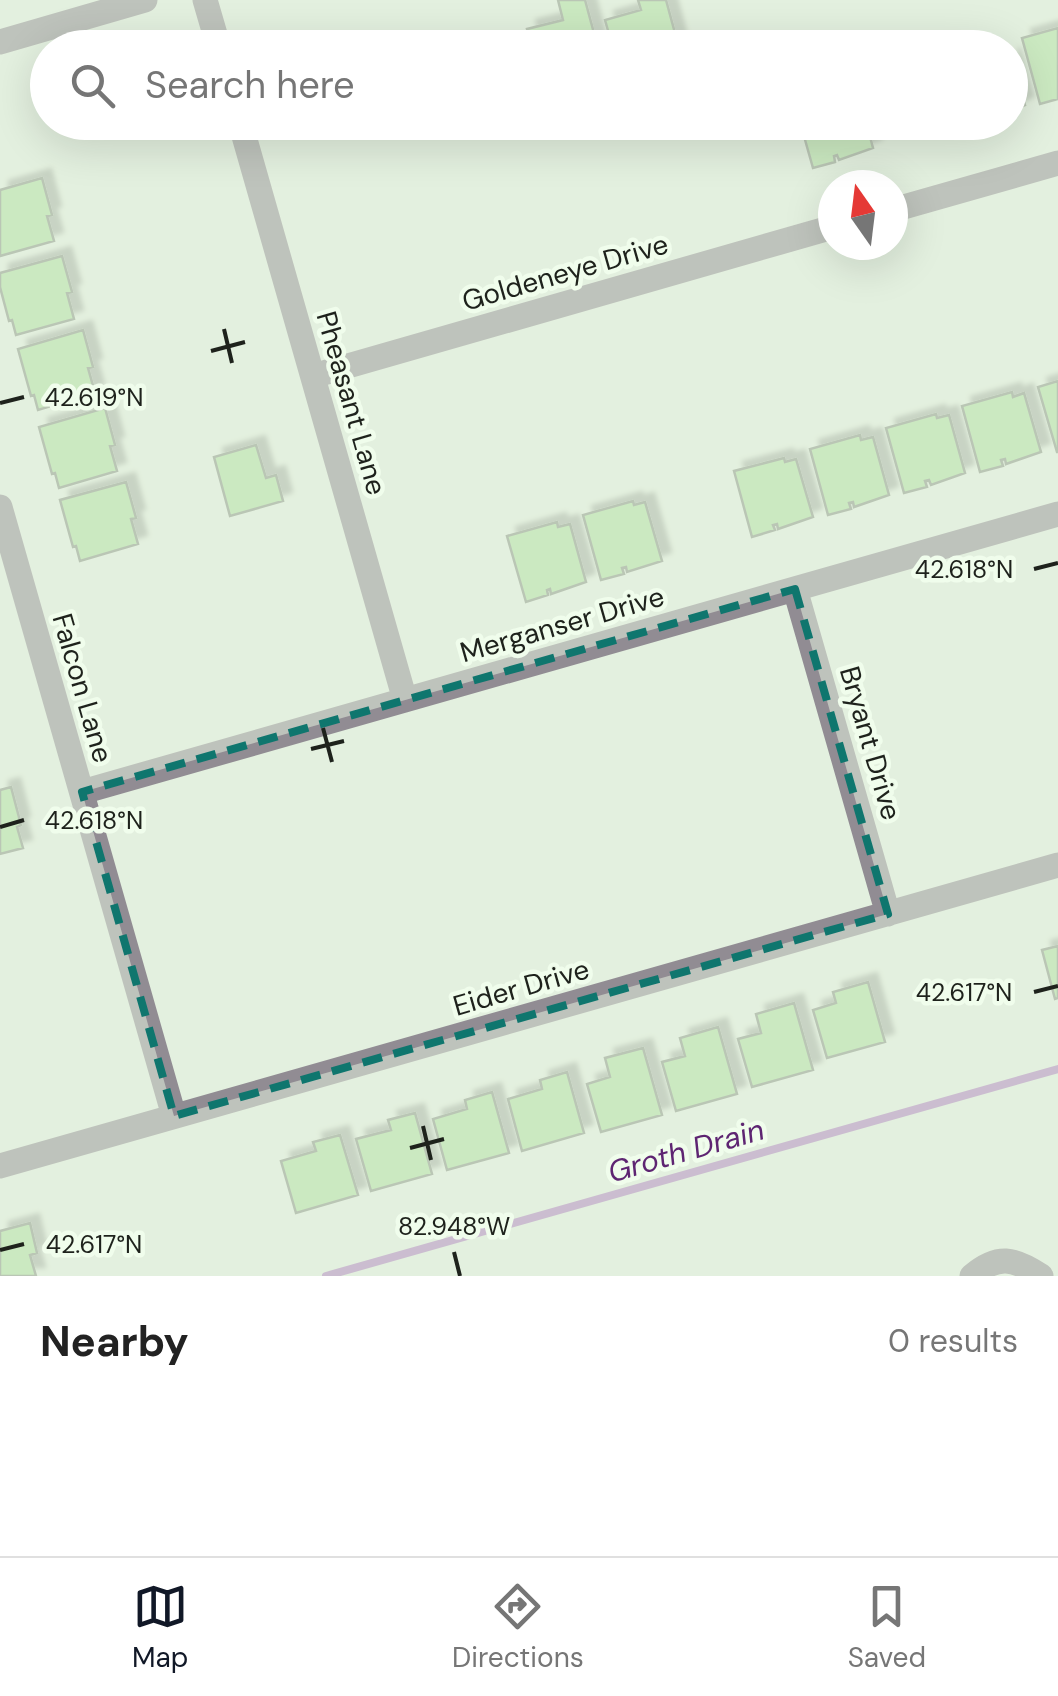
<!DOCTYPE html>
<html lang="en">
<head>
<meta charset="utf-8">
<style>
	:root { --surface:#fff; --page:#f6f6f6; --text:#222; --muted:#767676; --line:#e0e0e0; --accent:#111827 }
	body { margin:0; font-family:"DM Sans",sans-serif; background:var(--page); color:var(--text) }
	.compass { position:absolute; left:818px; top:170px; width:90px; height:90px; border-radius:50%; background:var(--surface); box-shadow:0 10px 40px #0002; rotate:346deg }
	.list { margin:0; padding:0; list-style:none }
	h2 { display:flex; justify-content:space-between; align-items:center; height:130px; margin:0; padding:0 40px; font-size:42px }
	h2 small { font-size:32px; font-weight:400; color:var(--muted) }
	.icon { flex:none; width:55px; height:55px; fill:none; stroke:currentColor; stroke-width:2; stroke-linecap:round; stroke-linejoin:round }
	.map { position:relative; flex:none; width:1058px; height:1276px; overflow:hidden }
	.search { position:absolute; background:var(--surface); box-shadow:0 10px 40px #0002; left:30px; right:30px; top:30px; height:110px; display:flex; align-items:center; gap:25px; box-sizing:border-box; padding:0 35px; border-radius:55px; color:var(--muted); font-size:38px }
	.sheet { height:280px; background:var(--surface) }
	nav { display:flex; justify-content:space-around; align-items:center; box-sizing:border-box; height:140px; border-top:2px solid var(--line); background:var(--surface); font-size:28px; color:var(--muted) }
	nav a { display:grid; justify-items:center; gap:5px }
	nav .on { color:var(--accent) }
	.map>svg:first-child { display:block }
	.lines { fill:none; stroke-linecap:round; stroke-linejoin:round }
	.stream { stroke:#ad7fbf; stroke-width:8 }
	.building { fill:#ade09d; stroke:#889384; stroke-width:2.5; filter:url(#shadow) }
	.street { stroke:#918c93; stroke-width:25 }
	.marked { fill:none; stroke:#0f766e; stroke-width:8; stroke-dasharray:20 12; stroke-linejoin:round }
	.ticks { fill:none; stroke:#1e221c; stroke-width:4 }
	.labels { text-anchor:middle; stroke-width:9; stroke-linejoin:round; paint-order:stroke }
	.street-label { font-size:28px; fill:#1e221c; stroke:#f0fdec }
	.water-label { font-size:30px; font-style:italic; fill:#5e2572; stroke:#f0fdec }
	.ticks-label { font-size:25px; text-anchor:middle; fill:#1e221c; stroke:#f0fdec; stroke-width:9; stroke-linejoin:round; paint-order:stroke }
</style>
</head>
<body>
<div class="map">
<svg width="1058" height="1276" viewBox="0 0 1058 1276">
	<defs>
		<filter id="shadow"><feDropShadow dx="9" dy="-9" stdDeviation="2.5" flood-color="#0004"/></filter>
	</defs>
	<rect width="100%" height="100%" fill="#e3f0df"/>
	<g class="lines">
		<!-- stream -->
		<path class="stream" d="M 326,1276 L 1058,1069"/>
	</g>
	<!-- building -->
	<path class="building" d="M 558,0 L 585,0 L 598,48 L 532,48 L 527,29 L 563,20 Z
		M 638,0 L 666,0 L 679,48 L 613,48 L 605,20 L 641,10 Z
		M 1058,28 L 1058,99 L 1040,104 L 1022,38 Z
		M 1010,56 L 1025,105 L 1010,112 Z
		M 800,122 L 866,122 L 873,148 L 839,160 L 837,155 L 834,156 L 835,162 L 813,168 Z
		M 42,178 L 52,215 L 47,216 L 54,241 L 0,256 L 0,190 Z
		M 62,256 L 72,292 L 67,293 L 74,319 L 16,335 L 12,320 L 9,321 L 0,287 L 0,273 Z
		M 83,330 L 93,367 L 88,368 L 95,393 L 38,410 L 34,395 L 31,396 L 18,349 Z
		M 1058,381 L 1058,452 L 1057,452 L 1038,387 Z
		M 1012,392 L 1013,397 L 1024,393 L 1041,452 L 1006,464 L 1005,459 L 1001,460 L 1003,466 L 980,472 L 962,406 Z
		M 105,408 L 115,445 L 110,446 L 117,471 L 59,488 L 55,473 L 52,474 L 39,427 Z
		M 936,414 L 937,418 L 949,415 L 965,473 L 931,485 L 929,480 L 925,481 L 927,487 L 904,493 L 886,428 Z
		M 860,435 L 861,440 L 873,437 L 889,495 L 854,507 L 853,502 L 849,503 L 851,509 L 828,515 L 810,449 Z
		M 256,445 L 266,478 L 276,475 L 283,501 L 230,516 L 214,457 Z
		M 784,458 L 785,462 L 796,459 L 813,517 L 778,529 L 777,524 L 773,525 L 775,530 L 752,537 L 734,471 Z
		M 126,482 L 136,518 L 131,519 L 138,544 L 80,561 L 76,546 L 73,547 L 60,500 Z
		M 633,501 L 634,505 L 645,502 L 662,561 L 627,572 L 626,567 L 622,568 L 624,574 L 601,580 L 583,515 Z
		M 557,522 L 558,527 L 570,524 L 586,582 L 551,594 L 550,589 L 547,590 L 548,595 L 526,602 L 507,536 Z
		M 11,787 L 21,825 L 17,827 L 23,848 L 0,854 L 0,790 Z
		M 1058,946 L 1058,998 L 1055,999 L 1042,950 Z
		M 868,982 L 885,1042 L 827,1058 L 813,1010 L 836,1003 L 833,992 Z
		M 794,1003 L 813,1070 L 752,1087 L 738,1039 L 761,1033 L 756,1014 Z
		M 718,1027 L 737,1094 L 676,1111 L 662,1062 L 685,1056 L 680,1038 Z
		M 643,1048 L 662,1115 L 601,1132 L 587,1084 L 610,1077 L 605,1058 Z
		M 567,1072 L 584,1133 L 522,1151 L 508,1099 L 542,1089 L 540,1080 Z
		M 492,1092 L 509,1153 L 447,1170 L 433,1119 L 467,1109 L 465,1100 Z
		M 415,1113 L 432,1174 L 371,1191 L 356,1139 L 391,1130 L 388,1120 Z
		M 340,1135 L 358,1195 L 296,1213 L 281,1161 L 316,1151 L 313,1142 Z
		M 30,1223 L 37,1253 L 30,1255 L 36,1276 L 0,1276 L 0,1231 Z"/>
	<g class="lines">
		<!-- street -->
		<path class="street" d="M 205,0 L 219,48
			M 0,42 L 145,0
			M 240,122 L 405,700
			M 893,210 L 1058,163
			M 313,376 L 833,227
			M 0,507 L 174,1116
			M 795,589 L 888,914
			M 82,792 L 1058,514
			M 0,1166 L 1058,865
			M 972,1276 C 998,1254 1014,1258 1041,1276"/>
	</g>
	<!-- marked area -->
	<path d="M0 0H1058V1276H0ZM 795,589 L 888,914 L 174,1116 L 82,792 Z" fill="#e3f0df" fill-opacity=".55" fill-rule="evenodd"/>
	<path class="marked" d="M 795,589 L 888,914 L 174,1116 L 82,792 Z"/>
	<!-- ticks -->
	<path class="ticks" d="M 224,329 L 232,363M 211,351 L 245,342M 0,403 L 24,397M 1034,569 L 1058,563M 323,728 L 332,762M 311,749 L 344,741M 0,827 L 24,820M 1034,992 L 1058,986M 423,1126 L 431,1160M 410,1148 L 444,1139M 0,1250 L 24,1244M 454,1252 L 460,1276"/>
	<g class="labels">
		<!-- street labels -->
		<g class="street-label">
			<text transform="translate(565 272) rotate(-16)" y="10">Goldeneye Drive</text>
			<text transform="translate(352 403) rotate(74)" y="10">Pheasant Lane</text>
			<text transform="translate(562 624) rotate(-16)" y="10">Merganser Drive</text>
			<text transform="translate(83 688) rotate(74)" y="10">Falcon Lane</text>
			<text transform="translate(871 743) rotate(74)" y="10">Bryant Drive</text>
			<text transform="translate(521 987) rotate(-16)" y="10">Eider Drive</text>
		</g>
		<!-- water labels -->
		<g class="water-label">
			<text transform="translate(686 1151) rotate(-16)" y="10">Groth Drain</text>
		</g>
	</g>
	<g class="ticks-label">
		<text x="94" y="406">42.619°N</text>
		<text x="964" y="578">42.618°N</text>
		<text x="94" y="829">42.618°N</text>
		<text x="964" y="1001">42.617°N</text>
		<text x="454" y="1235">82.948°W</text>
		<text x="94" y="1253">42.617°N</text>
	</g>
</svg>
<svg class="compass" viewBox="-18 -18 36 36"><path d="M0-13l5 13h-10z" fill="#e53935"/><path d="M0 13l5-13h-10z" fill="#767676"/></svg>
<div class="search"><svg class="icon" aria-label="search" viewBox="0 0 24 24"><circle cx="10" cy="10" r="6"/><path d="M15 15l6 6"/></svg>Search here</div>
</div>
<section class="sheet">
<h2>Nearby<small>0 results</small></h2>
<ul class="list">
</ul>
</section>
<nav>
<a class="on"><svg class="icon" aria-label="map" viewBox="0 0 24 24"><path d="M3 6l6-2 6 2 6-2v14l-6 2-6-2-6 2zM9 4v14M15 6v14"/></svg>Map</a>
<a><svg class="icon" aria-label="directions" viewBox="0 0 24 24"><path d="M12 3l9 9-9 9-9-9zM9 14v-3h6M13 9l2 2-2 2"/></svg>Directions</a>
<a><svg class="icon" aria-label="saved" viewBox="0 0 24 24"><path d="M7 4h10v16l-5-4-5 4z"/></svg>Saved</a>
</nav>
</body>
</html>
